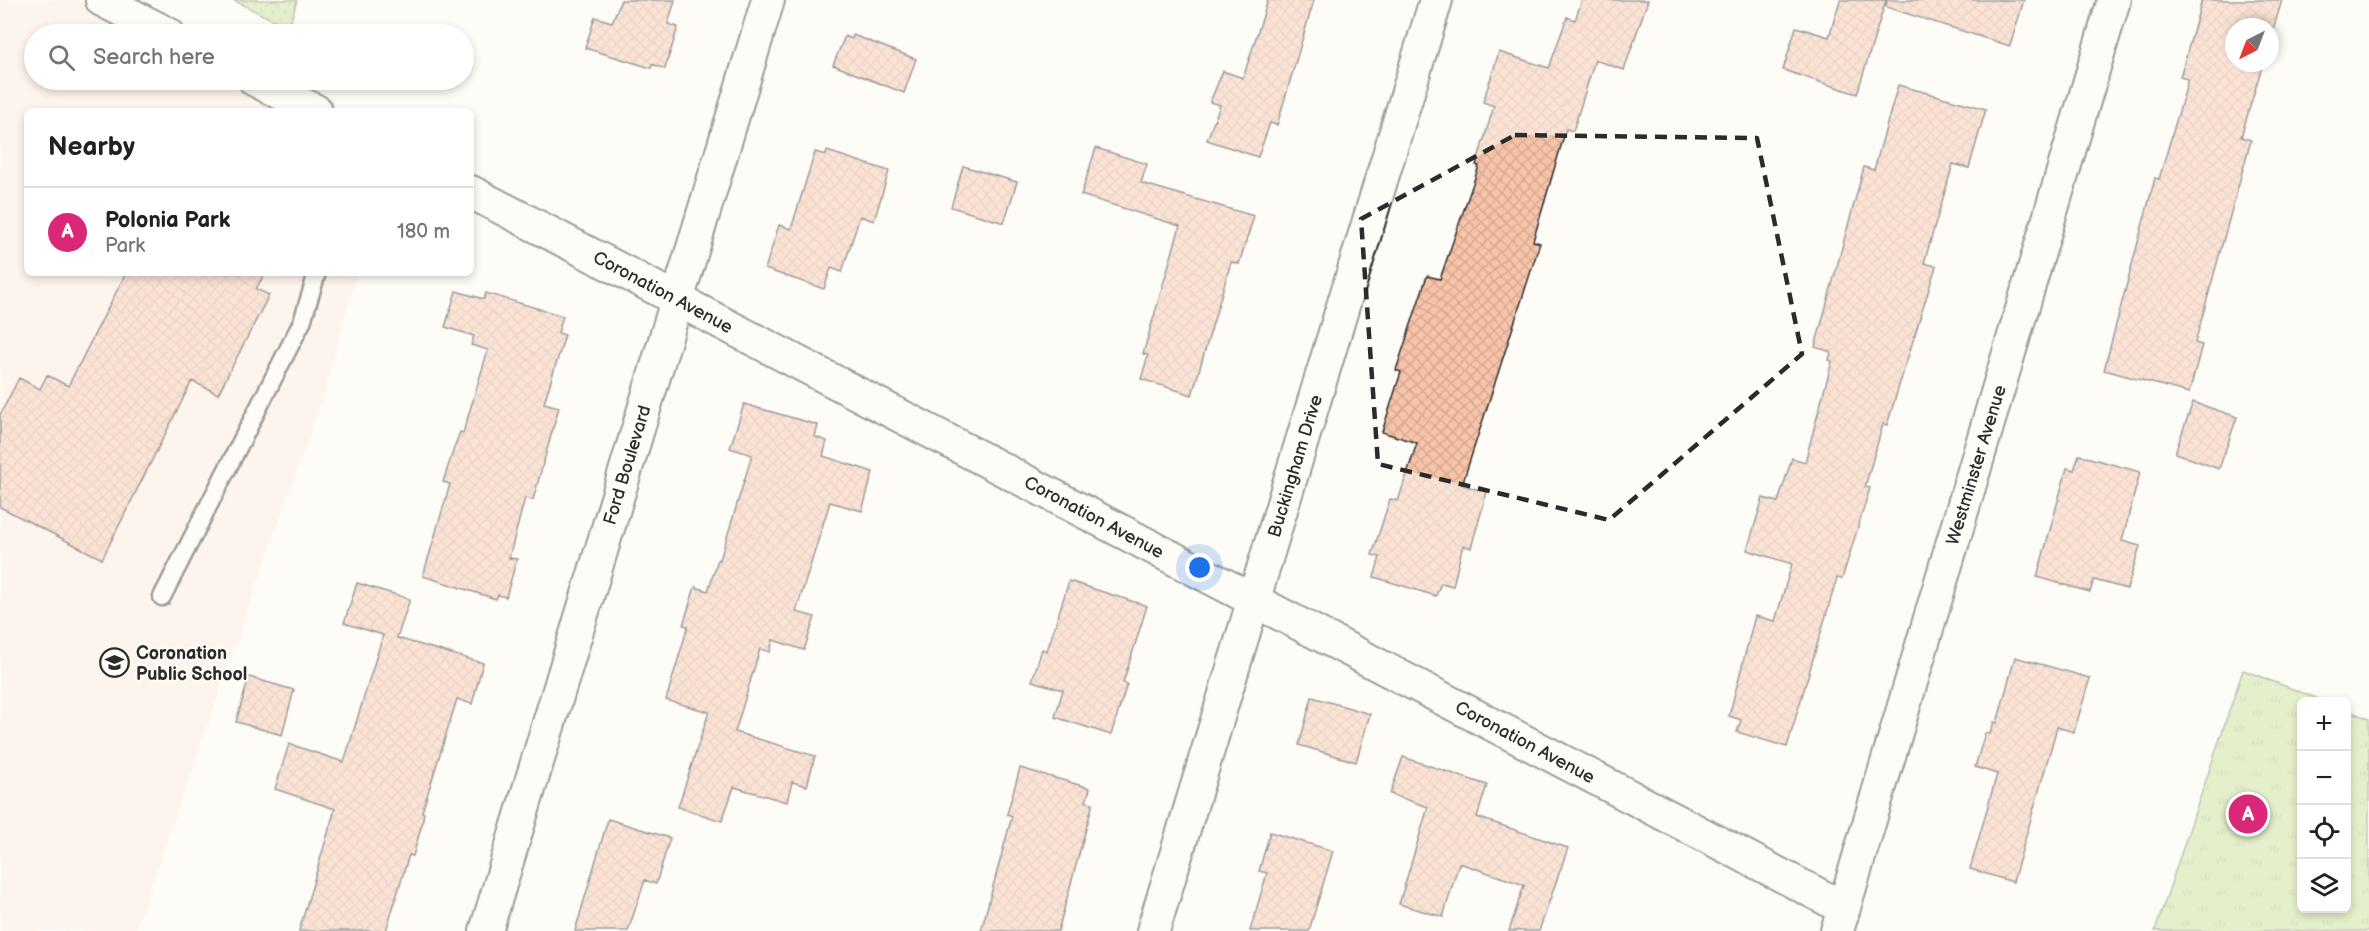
<!DOCTYPE html>
<html lang="en">
<head>
<meta charset="utf-8">
<style>
	:root { --surface:#fff; --page:#f2f2f2; --text:#202124; --muted:#757577; --line:#e0e0e0; --accent:#db2777 }
	body { margin:0; font-family:"Balsamiq Sans",sans-serif; background:var(--page); color:var(--text) }
	.controls { position:absolute; right:18px; bottom:18px; display:grid; overflow:hidden; border-radius:9px; box-shadow:0 3px 9px #0003 }
	.controls button { width:54px; height:54px; display:grid; place-items:center; padding:0; border:0; border-bottom:2px solid var(--line); background:var(--surface); color:var(--text); font:30px sans-serif }
	.compass { position:absolute; left:2225px; top:18px; width:54px; height:54px; border-radius:50%; background:var(--surface); box-shadow:0 3px 9px #0003; rotate:222deg }
	.you { position:absolute; left:1200px; top:568px; width:21px; height:21px; margin:-15px; border:4px solid #fff; border-radius:50%; background:#1a73e8; box-shadow:0 0 0 9px #1a73e833 }
	.badge { display:grid; place-items:center; width:39px; height:39px; border-radius:50%; background:var(--accent); color:#fff; font-size:20px; font-weight:700 }
	.pin { position:absolute; translate:-50% -50%; border:3px solid #fff; box-shadow:0 2px 6px #0006 }
	.list { margin:0; padding:0; list-style:none }
	h2 { display:flex; justify-content:space-between; align-items:center; height:78px; margin:0; padding:0 24px; font-size:26px }
	h2 small { font-size:20px; font-weight:400; color:var(--muted) }
	.list li { display:grid; grid-template-columns:39px 1fr auto; gap:18px; align-items:center; box-sizing:border-box; height:90px; padding:0 24px; border-top:2px solid var(--line) }
	.list b { display:block; font-size:22px; white-space:nowrap }
	.list p { margin:0; font-size:20px; white-space:nowrap; color:var(--muted) }
	.list em { font-size:20px; font-style:normal; color:var(--muted) }
	.icon { flex:none; width:33px; height:33px; fill:none; stroke:currentColor; stroke-width:2; stroke-linecap:round; stroke-linejoin:round }
	.map { position:relative; flex:none; width:2369px; height:931px; overflow:hidden }
	.search { position:absolute; background:var(--surface); box-shadow:0 3px 9px #0003; left:24px; top:24px; width:450px; height:66px; display:flex; align-items:center; gap:15px; box-sizing:border-box; padding:0 21px; border-radius:33px; color:var(--muted); font-size:22px }
	.panel { position:absolute; background:var(--surface); box-shadow:0 3px 9px #0003; left:24px; top:108px; width:450px; height:168px; border-radius:9px }
	.map>svg:first-child { display:block }
	.built { fill:#fcebe0 }
	.grass { fill:url(#grass-dots); stroke:#788560; stroke-width:1.5 }
	.park { fill:url(#park-tufts); stroke:#788560; stroke-width:1.5 }
	.building { fill:url(#building-cross-hatch); stroke:#2b2b2b; stroke-width:1.5 }
	.lines { fill:none; stroke-linecap:round; stroke-linejoin:round }
	.lane-casing { stroke:#2b2b2b; stroke-width:21 }
	.street-casing { stroke:#2b2b2b; stroke-width:36 }
	.lane { stroke:#fdfcf7; stroke-width:16 }
	.street { stroke:#fdfcf7; stroke-width:32 }
	.marked { fill:none; stroke:#2b2b2b; stroke-width:4.5; stroke-dasharray:12 8; stroke-linejoin:round }
	.labels { text-anchor:middle; stroke-width:4.5; stroke-linejoin:round; paint-order:stroke }
	.street-label { font-size:18px; fill:#2b2b2b; stroke:#fdfcf7 }
	.poi-label { font-size:18px; font-weight:bold; fill:#2b2b2b; stroke:#fdfcf7; text-anchor:start }
</style>
</head>
<body>
<div class="map">
<svg width="2369" height="931" viewBox="0 0 2369 931">
	<defs>
		<pattern id="grass-dots" width="8" height="8" patternUnits="userSpaceOnUse" patternTransform="scale(1.5)"><rect width="8" height="8" fill="#c6df96"/><path d="M2 2h.1M6 6h.1" fill="none" stroke="#aac081" stroke-width="1.8" stroke-linecap="round"/></pattern>
		<pattern id="park-tufts" width="24" height="20" patternUnits="userSpaceOnUse" patternTransform="scale(1.5)"><rect width="24" height="20" fill="#c6df96"/><path d="M3 7l-1-3M5 7V3M7 7l1-3M15 17l-1-3M17 17v-4M19 17l1-3" fill="none" stroke="#aac081"/></pattern>
		<pattern id="building-cross-hatch" width="8" height="8" patternUnits="userSpaceOnUse" patternTransform="scale(1.5)"><rect width="8" height="8" fill="#f8c4a9"/><path d="M0 0l8 8M0 8l8-8" fill="none" stroke="#d5a992"/></pattern>
	</defs>
	<rect width="100%" height="100%" fill="#fdfcf7"/>
	<filter id="ink" filterUnits="userSpaceOnUse"><feTurbulence type="fractalNoise" baseFrequency=".0167" numOctaves="2"/><feDisplacementMap in="SourceGraphic" scale="12" xChannelSelector="R" yChannelSelector="G"/><feConvolveMatrix kernelMatrix="1 2 1 2 8 2 1 2 1" color-interpolation-filters="sRGB"/></filter>
	<g filter="url(#ink)">
		<!-- built -->
		<path class="built" d="M 0,0 L 104,0 L 171,34 L 34,34 L 34,80 L 259,80 L 320,111 L 27,111 L 27,273 L 357,273 L 324,394 L 135,931 L 0,931 Z"/>
		<!-- grass -->
		<path class="grass" d="M 233,0 L 297,0 L 289,28 Z"/>
		<!-- park -->
		<path class="park" d="M 2243,670 L 2324,701 L 2302,702 L 2302,908 L 2346,908 L 2347,710 L 2369,719 L 2369,931 L 2155,931 Z"/>
		<!-- building -->
		<path class="building" d="M 621,0 L 675,0 L 668,24 L 678,27 L 665,69 L 652,64 L 651,68 L 585,48 L 595,17 L 612,22 Z
			M 1268,0 L 1314,0 L 1277,125 L 1270,123 L 1258,157 L 1207,140 L 1220,105 L 1210,102 L 1223,71 L 1243,78 Z
			M 1582,0 L 1648,0 L 1624,70 L 1595,60 L 1573,131 L 1566,129 L 1533,241 L 1540,243 L 1462,485 L 1487,492 L 1471,548 L 1463,545 L 1453,586 L 1441,583 L 1436,596 L 1374,577 L 1380,557 L 1372,555 L 1390,499 L 1398,501 L 1417,443 L 1382,432 L 1401,372 L 1396,370 L 1427,276 L 1440,279 L 1479,166 L 1476,165 L 1494,106 L 1483,102 L 1499,52 L 1549,68 L 1567,17 L 1575,20 Z
			M 1840,0 L 1886,0 L 1857,94 L 1783,70 L 1796,27 L 1829,37 Z
			M 1887,0 L 2024,0 L 2010,46 L 1886,7 Z
			M 2202,0 L 2282,0 L 2270,40 L 2270,27 L 2234,27 L 2234,63 L 2263,63 L 2241,137 L 2251,140 L 2195,343 L 2202,345 L 2189,393 L 2104,370 L 2155,178 L 2159,179 L 2187,84 L 2187,79 L 2180,77 Z
			M 853,35 L 916,59 L 904,93 L 833,65 L 845,36 L 852,39 Z
			M 1898,85 L 1986,109 L 1969,168 L 1953,164 L 1924,263 L 1936,266 L 1887,425 L 1883,424 L 1865,487 L 1870,488 L 1842,579 L 1837,578 L 1787,747 L 1737,732 L 1741,720 L 1729,716 L 1755,616 L 1775,621 L 1792,564 L 1747,550 L 1763,498 L 1778,502 L 1792,458 L 1805,462 L 1832,361 L 1829,360 L 1831,352 L 1815,347 L 1864,167 L 1874,170 Z
			M 1096,148 L 1147,164 L 1141,183 L 1254,216 L 1239,264 L 1231,262 L 1192,395 L 1141,379 L 1148,355 L 1143,354 L 1180,226 L 1081,195 Z
			M 827,151 L 889,171 L 874,221 L 860,216 L 842,272 L 831,268 L 824,289 L 765,269 L 779,225 L 791,229 L 815,152 L 826,155 Z
			M 963,166 L 1017,182 L 1004,223 L 951,207 Z
			M 126,273 L 265,273 L 256,289 L 269,295 L 218,394 L 192,381 L 102,559 L 0,507 L 0,415 L 19,378 L 40,389 L 47,375 L 68,386 Z
			M 456,291 L 484,299 L 486,293 L 563,316 L 558,333 L 565,335 L 544,403 L 559,407 L 533,500 L 525,498 L 509,558 L 517,559 L 506,597 L 498,595 L 496,599 L 423,576 L 450,484 L 443,482 L 455,445 L 460,432 L 463,433 L 488,350 L 471,345 L 474,336 L 445,327 Z
			M 2193,402 L 2237,417 L 2219,469 L 2175,453 Z
			M 744,404 L 818,425 L 815,437 L 827,441 L 823,456 L 873,472 L 862,511 L 830,502 L 796,612 L 815,617 L 804,650 L 773,640 L 770,652 L 760,649 L 735,732 L 815,756 L 807,786 L 792,782 L 787,802 L 734,787 L 722,821 L 678,807 L 709,712 L 666,700 L 688,626 L 683,625 L 695,587 L 708,591 L 718,559 L 720,560 L 752,455 L 730,448 Z
			M 2079,455 L 2140,472 L 2122,541 L 2140,546 L 2127,589 L 2094,580 L 2090,592 L 2037,577 L 2067,468 L 2074,470 Z
			M 1069,581 L 1147,606 L 1123,683 L 1127,684 L 1111,735 L 1055,717 L 1063,690 L 1032,681 L 1042,649 L 1047,651 Z
			M 357,583 L 410,599 L 397,638 L 483,663 L 472,704 L 457,699 L 422,812 L 424,813 L 422,824 L 413,856 L 409,855 L 386,931 L 299,931 L 335,809 L 275,789 L 289,744 L 344,762 L 383,635 L 344,623 Z
			M 2015,657 L 2090,678 L 2074,732 L 2057,727 L 2013,882 L 1970,869 L 1997,774 L 1975,767 L 1985,733 L 1990,734 L 1994,722 L 1997,723 Z
			M 249,677 L 294,690 L 282,735 L 236,722 Z
			M 1312,697 L 1370,714 L 1356,762 L 1299,745 Z
			M 1403,757 L 1487,785 L 1477,817 L 1568,848 L 1539,931 L 1509,931 L 1524,885 L 1459,863 L 1443,917 L 1399,904 L 1428,807 L 1390,794 Z
			M 1020,768 L 1090,788 L 1086,802 L 1093,803 L 1058,931 L 981,931 L 1012,816 L 1007,814 Z
			M 608,819 L 670,838 L 656,884 L 645,880 L 628,931 L 575,931 Z
			M 1270,832 L 1333,851 L 1309,931 L 1250,931 L 1267,873 L 1259,871 Z"/>
		<g class="lines">
			<defs>
				<path id="lane" d="M 162,597 L 302,322 L 317,273"/>
				<path id="street" d="M 102,0 L 168,34
					M 255,80 L 316,111
					M 471,192 L 1844,908
					M 486,931 L 768,0
					M 1153,931 L 1436,0
					M 1837,931 L 2114,0"/>
			</defs>
			<!-- lane casing -->
			<use href="#lane" class="lane-casing"/>
			<!-- street casing -->
			<use href="#street" class="street-casing"/>
			<!-- lane -->
			<use href="#lane" class="lane"/>
			<!-- street -->
			<use href="#street" class="street"/>
		</g>
	</g>
	<!-- marked area -->
	<path d="M0 0H2369V931H0ZM 1515,135 L 1757,138 L 1802,354 L 1609,520 L 1378,464 L 1361,219 Z" fill="#fdfcf7" fill-opacity=".55" fill-rule="evenodd"/>
	<path class="marked" d="M 1515,135 L 1757,138 L 1802,354 L 1609,520 L 1378,464 L 1361,219 Z"/>
	<!-- icons -->
	<defs>
		<symbol id="school-ring" viewBox="-11 -11 22 22"><circle r="9.5" fill="#fdfcf7" stroke="#2b2b2b" stroke-width="1.5"/><path d="M0-5L7-2L0 1L-7-2ZM-4 1L0 2.5L4 1V4Q0 6-4 4Z" fill="#2b2b2b"/></symbol>
	</defs>
	<g fill-rule="evenodd">
		<use href="#school-ring" x="98" y="646" width="33" height="33"/>
	</g>
	<g class="labels">
		<!-- street labels -->
		<g class="street-label">
			<text transform="translate(663 292) rotate(28)" y="6">Coronation Avenue</text>
			<text transform="translate(627 465) rotate(-73)" y="6">Ford Boulevard</text>
			<text transform="translate(1976 465) rotate(-73)" y="6">Westminster Avenue</text>
			<text transform="translate(1295 466) rotate(-73)" y="6">Buckingham Drive</text>
			<text transform="translate(1094 517) rotate(28)" y="6">Coronation Avenue</text>
			<text transform="translate(1525 742) rotate(28)" y="6">Coronation Avenue</text>
		</g>
		<!-- poi labels -->
		<g class="poi-label">
			<text x="136" y="659">Coronation<tspan x="136" dy="21">Public School</tspan></text>
		</g>
	</g>
</svg>
<div class="controls">
<button>+</button>
<button>−</button>
<button><svg class="icon" aria-label="locate" viewBox="0 0 24 24"><circle cx="12" cy="12" r="6"/><path d="M12 2v4M12 18v4M2 12h4M18 12h4"/></svg></button>
<button><svg class="icon" aria-label="layers" viewBox="0 0 24 24"><path d="M12 4l9 5-9 5-9-5zM3 14l9 5 9-5"/></svg></button>
</div>
<svg class="compass" viewBox="-18 -18 36 36"><path d="M0-13l5 13h-10z" fill="#e53935"/><path d="M0 13l5-13h-10z" fill="#757577"/></svg>
<div class="you"></div>
<div class="pin badge" style="left:2248px;top:814px">A</div>
<div class="search"><svg class="icon" aria-label="search" viewBox="0 0 24 24"><circle cx="10" cy="10" r="6"/><path d="M15 15l6 6"/></svg>Search here</div>
<section class="panel">
<h2>Nearby<small></small></h2>
<ul class="list">
<li><span class="badge">A</span><div><b>Polonia Park</b><p>Park</p></div><em>180 m</em></li>
</ul>
</section>
</div>
</body>
</html>
